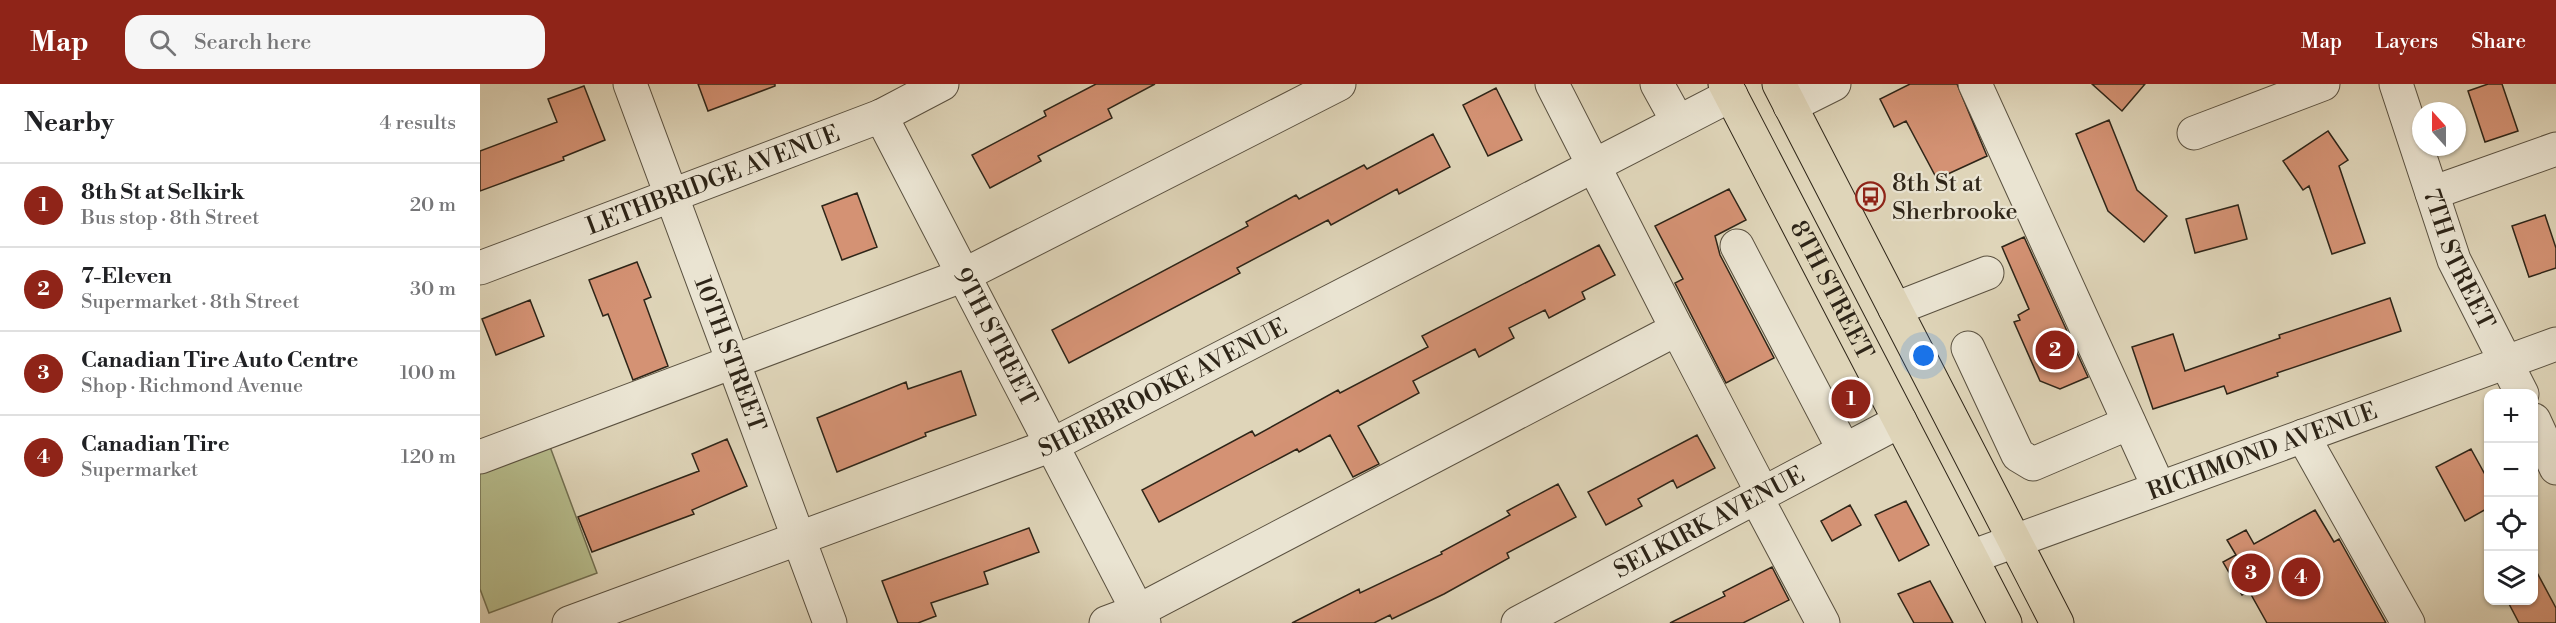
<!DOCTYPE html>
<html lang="en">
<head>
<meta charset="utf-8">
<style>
	:root { --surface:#fff; --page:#f6f6f6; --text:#202124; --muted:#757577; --line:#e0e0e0; --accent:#8f2418 }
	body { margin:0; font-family:"Libre Bodoni",serif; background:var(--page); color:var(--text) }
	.controls { position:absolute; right:18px; bottom:18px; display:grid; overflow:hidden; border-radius:12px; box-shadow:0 2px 4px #0004 }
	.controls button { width:54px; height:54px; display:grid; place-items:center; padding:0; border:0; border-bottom:2px solid var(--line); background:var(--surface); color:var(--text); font:30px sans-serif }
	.compass { position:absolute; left:1932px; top:18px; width:54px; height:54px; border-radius:50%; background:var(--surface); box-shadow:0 2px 4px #0004; rotate:339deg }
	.you { position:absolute; left:1444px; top:272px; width:21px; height:21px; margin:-15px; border:4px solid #fff; border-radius:50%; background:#1a73e8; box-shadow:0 0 0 9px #1a73e833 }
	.badge { display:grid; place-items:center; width:39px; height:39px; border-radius:50%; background:var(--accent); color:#fff; font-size:20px; font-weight:700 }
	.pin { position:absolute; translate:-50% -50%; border:3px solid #fff; box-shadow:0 2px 6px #0006 }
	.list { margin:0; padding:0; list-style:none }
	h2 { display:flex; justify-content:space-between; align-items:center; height:78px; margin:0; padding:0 24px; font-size:26px }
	h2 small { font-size:20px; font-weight:400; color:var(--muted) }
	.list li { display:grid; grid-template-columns:39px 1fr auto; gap:18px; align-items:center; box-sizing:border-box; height:84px; padding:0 24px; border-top:2px solid var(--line) }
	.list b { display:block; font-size:22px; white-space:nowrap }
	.list p { margin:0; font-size:20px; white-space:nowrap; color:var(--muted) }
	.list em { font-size:20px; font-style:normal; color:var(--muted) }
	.icon { flex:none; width:33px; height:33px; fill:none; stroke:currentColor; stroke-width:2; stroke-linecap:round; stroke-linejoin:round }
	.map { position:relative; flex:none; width:2076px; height:539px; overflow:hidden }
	header { display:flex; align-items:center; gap:36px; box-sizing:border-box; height:84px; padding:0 30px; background:var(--accent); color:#fff }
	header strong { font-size:28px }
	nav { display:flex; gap:33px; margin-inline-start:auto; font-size:21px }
	.search { width:420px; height:54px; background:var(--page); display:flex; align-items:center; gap:15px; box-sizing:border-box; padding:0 21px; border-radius:18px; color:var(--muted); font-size:22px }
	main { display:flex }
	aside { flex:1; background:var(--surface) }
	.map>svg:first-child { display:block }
	.green { fill:#b6bc8c; stroke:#727052; stroke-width:1.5 }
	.building { fill:#d49274; stroke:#2e2518; stroke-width:1.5 }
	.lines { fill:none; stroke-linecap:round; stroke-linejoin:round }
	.minor-casing { stroke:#5a5140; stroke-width:35 }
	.major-casing { stroke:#2e2518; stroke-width:35 }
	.minor { stroke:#eae4d2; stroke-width:33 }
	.major { stroke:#dfd5b9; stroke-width:33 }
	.labels { text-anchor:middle; stroke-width:4.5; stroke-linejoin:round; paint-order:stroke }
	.street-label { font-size:24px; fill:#2e2518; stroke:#eae4d2 }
	.poi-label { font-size:24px; fill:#2e2518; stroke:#eae4d2; text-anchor:start }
</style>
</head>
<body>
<header>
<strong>Map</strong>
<div class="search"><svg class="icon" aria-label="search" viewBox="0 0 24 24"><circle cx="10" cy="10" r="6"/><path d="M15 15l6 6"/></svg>Search here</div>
<nav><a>Map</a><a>Layers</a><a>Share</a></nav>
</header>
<main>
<aside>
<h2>Nearby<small>4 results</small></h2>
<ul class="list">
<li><span class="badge">1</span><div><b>8th St at Selkirk</b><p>Bus stop · 8th Street</p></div><em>20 m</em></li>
<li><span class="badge">2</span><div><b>7-Eleven</b><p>Supermarket · 8th Street</p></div><em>30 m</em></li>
<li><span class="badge">3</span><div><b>Canadian Tire Auto Centre</b><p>Shop · Richmond Avenue</p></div><em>100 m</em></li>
<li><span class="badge">4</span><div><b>Canadian Tire</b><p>Supermarket</p></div><em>120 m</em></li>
</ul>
</aside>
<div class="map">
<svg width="2076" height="539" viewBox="0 0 2076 539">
	<rect width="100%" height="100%" fill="#dfd5b9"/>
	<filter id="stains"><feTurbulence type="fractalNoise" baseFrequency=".00333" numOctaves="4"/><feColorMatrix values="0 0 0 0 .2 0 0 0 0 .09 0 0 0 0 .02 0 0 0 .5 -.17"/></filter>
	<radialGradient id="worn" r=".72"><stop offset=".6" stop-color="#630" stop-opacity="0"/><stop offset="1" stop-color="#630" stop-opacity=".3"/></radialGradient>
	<!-- green -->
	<path class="green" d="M 69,360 L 117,489 L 9,529 L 0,505 L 0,385 Z"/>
	<!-- building -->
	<path class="building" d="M 218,0 L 295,0 L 295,2 L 228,27 Z
		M 616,0 L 675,0 L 628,25 L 632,34 L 558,72 L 561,77 L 510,104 L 492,71 L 566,32 L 564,27 Z
		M 1430,0 L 1477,0 L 1507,72 L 1457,95 L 1426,37 L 1414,43 L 1400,15 Z
		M 1612,0 L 1665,0 L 1642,27 Z
		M 2008,0 L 2022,0 L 2038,47 L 2005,58 L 1988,7 Z
		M 104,2 L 125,56 L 83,73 L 84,76 L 0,107 L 0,67 L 77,38 L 68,15 Z
		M 1016,4 L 1042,56 L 1008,72 L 983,21 Z
		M 1629,36 L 1657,106 L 1687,132 L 1664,158 L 1628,127 L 1596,50 Z
		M 1848,47 L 1868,76 L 1859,82 L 1885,159 L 1852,170 L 1829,102 L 1823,106 L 1803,77 Z
		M 953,50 L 970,83 L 919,110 L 917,105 L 851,141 L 848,136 L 757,184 L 760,189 L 589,279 L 572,246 L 768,142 L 766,138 L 816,111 L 819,115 L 884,81 L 887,85 Z
		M 1249,105 L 1266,136 L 1235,152 L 1240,171 L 1294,274 L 1246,299 L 1195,199 L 1203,195 L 1175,142 Z
		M 377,109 L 397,163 L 362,176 L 342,122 Z
		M 1758,121 L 1767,155 L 1715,169 L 1706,135 Z
		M 2065,131 L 2076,164 L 2076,184 L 2049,193 L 2032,142 Z
		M 1544,153 L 1608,293 L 1580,305 L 1560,297 L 1534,238 L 1540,236 L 1538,231 L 1549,225 L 1522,163 Z
		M 1119,161 L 1135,191 L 1102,208 L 1105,215 L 1069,234 L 1065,226 L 1029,244 L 1034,254 L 999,273 L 995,265 L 933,297 L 939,309 L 878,342 L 899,380 L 873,393 L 850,351 L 819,368 L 817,365 L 679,438 L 662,406 L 772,347 L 775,352 L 858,306 L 860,309 L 948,263 L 942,252 Z
		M 157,178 L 171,213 L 164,216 L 188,282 L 153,296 L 128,230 L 123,232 L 109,196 Z
		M 1910,214 L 1921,247 L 1797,289 L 1798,292 L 1747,310 L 1744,302 L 1673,325 L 1652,263 L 1693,250 L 1705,287 L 1800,254 L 1799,251 Z
		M 50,216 L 64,252 L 16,271 L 2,235 Z
		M 481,287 L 496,331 L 445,349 L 446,352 L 357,388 L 337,334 L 426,298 L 428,305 Z
		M 1217,351 L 1235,384 L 1197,404 L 1193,396 L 1158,415 L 1162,422 L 1126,441 L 1108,408 Z
		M 247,355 L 267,402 L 212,426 L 214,430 L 112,468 L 98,433 L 219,387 L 212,370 Z
		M 1991,365 L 2008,396 L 2008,424 L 1985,437 L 1956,383 Z
		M 1078,400 L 1096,433 L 1027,469 L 1029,474 L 964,510 L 912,535 L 910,531 L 894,539 L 812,539 L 879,505 L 880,509 L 962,470 L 961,468 L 1030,431 L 1027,427 Z
		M 1426,417 L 1449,461 L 1419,477 L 1395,431 Z
		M 1370,421 L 1381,441 L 1352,457 L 1341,437 Z
		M 1835,426 L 1854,458 L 1859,455 L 1906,539 L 1787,539 L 1769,507 L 1762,511 L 1743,478 L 1756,471 L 1747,456 L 1766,446 L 1774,460 Z
		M 549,444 L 559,468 L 504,488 L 508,500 L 451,519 L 456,532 L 438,539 L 418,539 L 402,497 Z
		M 1292,483 L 1309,516 L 1263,539 L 1190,539 L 1245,512 L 1243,508 Z
		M 2054,483 L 2076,524 L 2076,539 L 2039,539 L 2027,516 L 2054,516 Z
		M 1450,497 L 1473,539 L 1434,539 L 1418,510 Z"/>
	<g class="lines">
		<defs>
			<g id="minor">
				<path id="s1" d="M 150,0 L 350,539"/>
				<path d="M 1177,0 L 1198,38"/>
				<path d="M 1495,0 L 1679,404"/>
				<path id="s2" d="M 1916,0 L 1974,176 L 2042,310"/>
				<path d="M 1310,22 L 1354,0"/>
				<path id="s3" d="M 401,32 L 664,539"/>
				<path d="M 1714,49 L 1843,0"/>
				<path d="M 1952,109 L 2076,65"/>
				<path d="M 1257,162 L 1364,366"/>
				<path id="s4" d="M 0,184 L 401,32 L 462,0"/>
				<path d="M 1415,225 L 1507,189"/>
				<path d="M 1197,245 L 1283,410"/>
				<path d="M 1488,264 L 1538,371 L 1553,380 L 1649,339"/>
				<path d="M 2054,336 L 2076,384"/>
				<path d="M 1823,352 L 1928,539"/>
				<path d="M 0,373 L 484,191 L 859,0"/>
				<path d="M 1276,413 L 1343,539"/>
				<path id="s5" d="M 1491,473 L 2076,260"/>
				<path id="s6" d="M 89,539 L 572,361 L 1251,11"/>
				<path d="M 626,539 L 658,527 L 1197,245 L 1072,0"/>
				<path id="s7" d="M 1038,539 L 1420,337"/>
			</g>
			<g id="major">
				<path id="s8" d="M 1245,0 L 1525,539"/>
				<path d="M 1299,0 L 1577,539"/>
			</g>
		</defs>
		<!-- minor casing -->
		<use href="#minor" class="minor-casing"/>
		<!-- major casing -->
		<use href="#major" class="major-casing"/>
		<!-- minor -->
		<use href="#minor" class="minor"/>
		<!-- major -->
		<use href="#major" class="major"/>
	</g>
	<!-- icons -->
	<defs>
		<symbol id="bus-ring" viewBox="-11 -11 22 22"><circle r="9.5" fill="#eae4d2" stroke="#8f2418" stroke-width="1.5"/><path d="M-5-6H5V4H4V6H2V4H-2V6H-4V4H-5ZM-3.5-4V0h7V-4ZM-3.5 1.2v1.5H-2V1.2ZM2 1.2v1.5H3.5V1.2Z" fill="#8f2418"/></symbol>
	</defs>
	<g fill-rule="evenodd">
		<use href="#bus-ring" x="1374" y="96" width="33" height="33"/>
	</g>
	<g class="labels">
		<!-- street labels -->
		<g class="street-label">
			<text dy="8" stroke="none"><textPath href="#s4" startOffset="249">LETHBRIDGE AVENUE</textPath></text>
			<text dy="8" stroke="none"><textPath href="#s2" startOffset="186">7TH STREET</textPath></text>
			<text dy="8" stroke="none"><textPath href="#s8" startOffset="232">8TH STREET</textPath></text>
			<text dy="8" stroke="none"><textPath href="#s3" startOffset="249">9TH STREET</textPath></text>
			<text dy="8" stroke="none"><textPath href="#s1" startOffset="288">10TH STREET</textPath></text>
			<text dy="8" stroke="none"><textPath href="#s6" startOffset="639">SHERBROOKE AVENUE</textPath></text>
			<text dy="8" stroke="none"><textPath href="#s5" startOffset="310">RICHMOND AVENUE</textPath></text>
			<text dy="8" stroke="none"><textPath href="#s7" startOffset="216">SELKIRK AVENUE</textPath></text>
		</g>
		<!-- poi labels -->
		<g class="poi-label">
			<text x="1412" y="107">8th St at<tspan x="1412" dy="28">Sherbrooke</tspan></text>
		</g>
	</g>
	<rect width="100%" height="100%" filter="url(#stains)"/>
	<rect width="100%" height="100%" fill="url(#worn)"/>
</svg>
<div class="controls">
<button>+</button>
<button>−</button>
<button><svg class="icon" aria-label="locate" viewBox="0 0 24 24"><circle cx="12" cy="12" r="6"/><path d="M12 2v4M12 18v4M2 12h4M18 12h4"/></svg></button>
<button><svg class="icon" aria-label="layers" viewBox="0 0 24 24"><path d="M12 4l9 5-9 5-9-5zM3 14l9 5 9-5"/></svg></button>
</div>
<svg class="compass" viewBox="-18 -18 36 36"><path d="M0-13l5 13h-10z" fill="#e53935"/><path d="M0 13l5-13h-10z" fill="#757577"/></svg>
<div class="you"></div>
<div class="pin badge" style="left:1371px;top:315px">1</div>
<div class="pin badge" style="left:1575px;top:266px">2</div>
<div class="pin badge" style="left:1771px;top:489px">3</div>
<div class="pin badge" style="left:1821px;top:493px">4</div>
</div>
</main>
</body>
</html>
